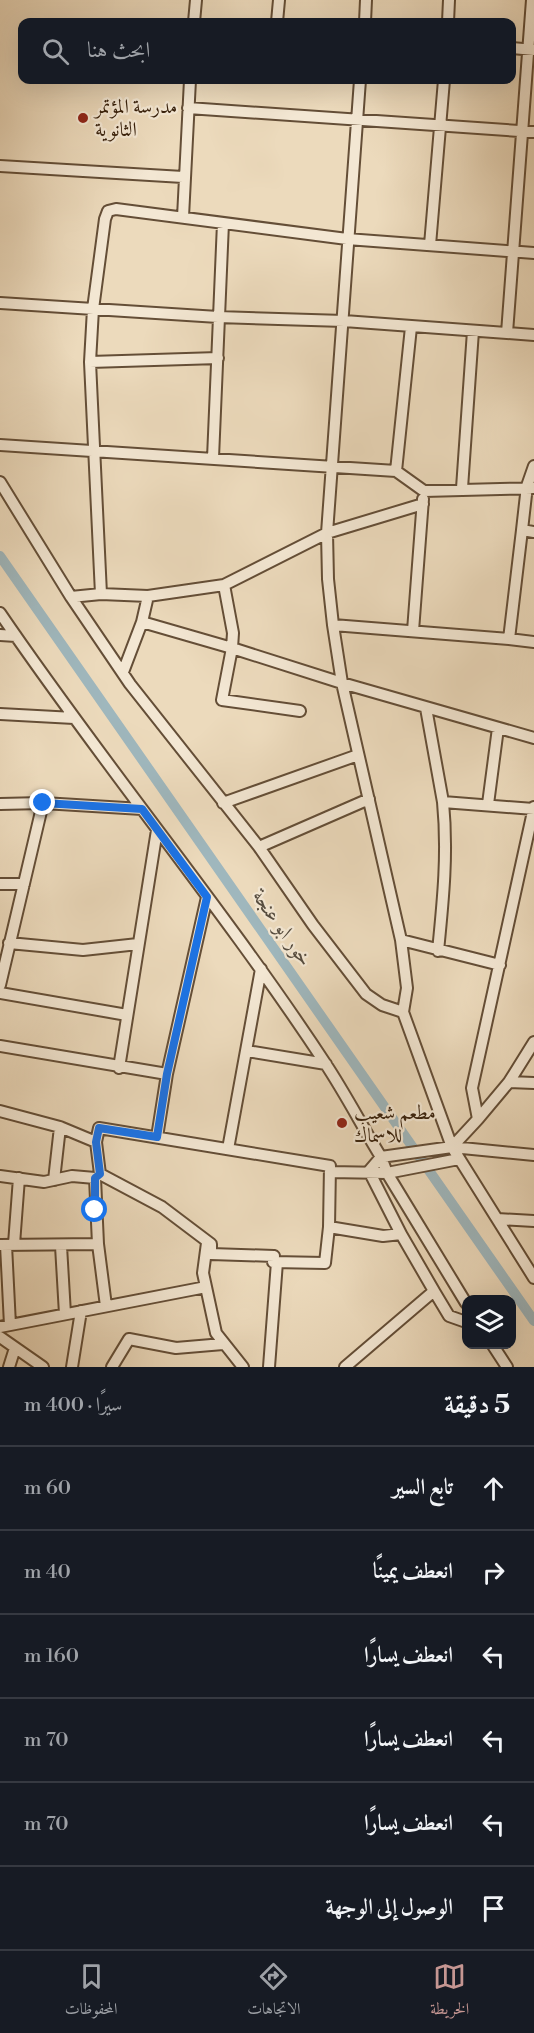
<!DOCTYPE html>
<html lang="ar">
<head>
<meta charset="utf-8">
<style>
	:root { --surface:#171b24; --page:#20242c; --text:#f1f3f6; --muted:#9ea1a6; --line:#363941; --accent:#c59692 }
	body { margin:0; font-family:"Libre Bodoni",Amiri,serif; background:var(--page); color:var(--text); direction:rtl }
	.controls { position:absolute; right:18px; bottom:18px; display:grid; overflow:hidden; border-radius:12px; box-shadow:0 6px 24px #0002 }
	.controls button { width:54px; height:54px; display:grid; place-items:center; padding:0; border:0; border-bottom:2px solid var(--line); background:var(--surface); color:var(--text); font:30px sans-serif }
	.stop { position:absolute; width:18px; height:18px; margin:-14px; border:4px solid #1a73e8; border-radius:50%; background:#fff }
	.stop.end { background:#1a73e8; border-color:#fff; box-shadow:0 2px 6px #0008 }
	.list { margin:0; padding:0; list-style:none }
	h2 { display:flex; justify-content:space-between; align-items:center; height:78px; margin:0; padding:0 24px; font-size:26px }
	h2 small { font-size:20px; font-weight:400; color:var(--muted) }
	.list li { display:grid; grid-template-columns:39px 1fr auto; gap:18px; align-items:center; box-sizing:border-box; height:84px; padding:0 24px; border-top:2px solid var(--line) }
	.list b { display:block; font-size:22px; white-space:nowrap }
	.list em { font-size:20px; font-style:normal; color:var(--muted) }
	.icon { flex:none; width:33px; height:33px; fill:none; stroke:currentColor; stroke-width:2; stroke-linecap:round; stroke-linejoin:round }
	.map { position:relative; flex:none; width:534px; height:1367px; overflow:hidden; direction:ltr }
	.search { position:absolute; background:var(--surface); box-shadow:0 6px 24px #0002; left:18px; right:18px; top:18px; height:66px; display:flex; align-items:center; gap:15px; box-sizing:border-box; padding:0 21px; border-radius:12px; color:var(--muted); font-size:22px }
	.sheet { height:582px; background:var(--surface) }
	nav { display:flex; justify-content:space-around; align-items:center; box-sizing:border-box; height:84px; border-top:2px solid var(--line); background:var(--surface); font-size:16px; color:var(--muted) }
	nav a { display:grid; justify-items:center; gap:3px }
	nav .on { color:var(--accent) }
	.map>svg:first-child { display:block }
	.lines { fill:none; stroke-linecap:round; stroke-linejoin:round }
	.canal { stroke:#9fb7bd; stroke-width:10 }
	.minor-casing { stroke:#644e37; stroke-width:14 }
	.minor { stroke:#f3e7d3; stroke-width:10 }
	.route { stroke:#1a73e8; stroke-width:8 }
	.poi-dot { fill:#8f2418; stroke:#f3e7d3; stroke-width:2 }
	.labels { text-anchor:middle; stroke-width:4.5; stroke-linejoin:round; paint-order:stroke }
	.poi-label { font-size:20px; fill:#37200b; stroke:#f3e7d3; text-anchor:start }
	.water-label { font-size:21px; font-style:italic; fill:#564d40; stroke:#f3e7d3 }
</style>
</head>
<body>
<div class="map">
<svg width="534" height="1367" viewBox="0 0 534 1367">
	<rect width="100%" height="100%" fill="#ecdabc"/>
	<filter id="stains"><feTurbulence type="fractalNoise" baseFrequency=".00333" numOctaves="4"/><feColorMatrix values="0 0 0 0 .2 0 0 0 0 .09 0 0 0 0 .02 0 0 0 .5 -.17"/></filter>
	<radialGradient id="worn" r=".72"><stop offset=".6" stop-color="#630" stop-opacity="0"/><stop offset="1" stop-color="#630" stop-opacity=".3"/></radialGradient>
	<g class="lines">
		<!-- canal -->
		<path class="canal" d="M 0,556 L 534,1321"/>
		<defs>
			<path id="minor" d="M 194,22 L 196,0
				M 277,22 L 279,0
				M 365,22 L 366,0
				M 448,22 L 449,0
				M 512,48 L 534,50
				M 188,108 L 534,132
				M 0,166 L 183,177
				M 183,217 L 190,80
				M 430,245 L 444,80
				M 0,303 L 218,317 L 344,321 L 534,335
				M 507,333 L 532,0
				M 90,362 L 218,358
				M 0,445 L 396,471 L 424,491 L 534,488
				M 213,458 L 223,223
				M 396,471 L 411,327
				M 0,482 L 71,597 L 130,684 L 259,847 L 313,925 L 366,994 L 382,1005 L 403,1012 L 452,1147 L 534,1278
				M 462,488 L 473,331
				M 423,504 L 327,533 L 224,585 L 233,633 L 232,648 L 342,683 L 534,738
				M 522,530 L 527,486 L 534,466
				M 101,594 L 90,362 L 93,309 L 105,219 L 108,211 L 116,209 L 347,239 L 534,253
				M 71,597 L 101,594 L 148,596 L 224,585
				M 0,613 C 104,766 223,908 325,1063 C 345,1093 362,1126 381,1157 L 387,1173 L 466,1303
				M 142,622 L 148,596
				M 333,625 L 328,579 L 327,533 L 360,80
				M 413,631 L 423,499
				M 0,635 L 16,636
				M 509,639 L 534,642
				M 123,672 L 142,622 L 232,648 L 222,700 L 300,711
				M 426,708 L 443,802 L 534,809
				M 0,714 L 74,718
				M 223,803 L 358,755
				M 0,804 L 43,803 L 142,809
				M 488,804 L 498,728
				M 259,847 L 369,799
				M 0,884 L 24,884
				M 401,940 L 500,965
				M 9,943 L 83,950 L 138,944
				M 438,951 C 443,901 448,853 443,802
				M 0,985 L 43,803
				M 0,993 L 127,1015
				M 403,1012 L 407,988 L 401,940 L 342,683 L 333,625 L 509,639 L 522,530 L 534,532
				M 0,1046 L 167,1074 L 157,1137
				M 247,1051 L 326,1064
				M 119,1068 L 157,830
				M 167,1074 L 207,897
				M 509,1082 L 534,1042
				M 0,1111 L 60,1127 L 96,1142
				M 478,1119 L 509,1082 L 534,1083
				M 99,1128 L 330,1166 L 329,1227 L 325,1263 L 273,1262 L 274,1256 L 211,1254 L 211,1244 L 162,1207 L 100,1174 L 96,1142 Z
				M 452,1147 L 478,1119 L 472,1088 L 534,807
				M 228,1149 L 261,969
				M 369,1171 L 381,1157 L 452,1147 L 534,1155
				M 369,1171 L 401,1234
				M 330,1172 L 387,1173 L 459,1159
				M 0,1176 L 44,1182 L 72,1176 L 95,1178 L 98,1244
				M 54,1180 L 60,1127
				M 497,1219 L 534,1221
				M 329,1227 L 383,1236 L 401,1234 L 434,1291
				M 207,1243 L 203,1273 L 216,1333 L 243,1367
				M 14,1244 L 19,1178
				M 0,1245 L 98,1244 L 106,1306
				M 6,1245 L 10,1325
				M 61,1246 L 65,1314
				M 0,1327 L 206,1287
				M 0,1337 L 43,1367
				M 492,1344 L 507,1367
				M 9,1367 L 15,1348
				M 72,1367 L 81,1311
				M 112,1367 L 129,1339 L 176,1348 L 223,1344
				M 269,1367 L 277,1262
				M 345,1367 L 434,1291 L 449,1316 L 466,1322"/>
		</defs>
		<!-- minor casing -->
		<use href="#minor" class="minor-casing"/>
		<!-- minor -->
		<use href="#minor" class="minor"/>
	</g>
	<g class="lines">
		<!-- route -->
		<path class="route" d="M 43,803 L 142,809 L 207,897 L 167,1074 L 157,1137 L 99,1128 L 96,1142 L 100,1174 L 95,1178 L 95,1210"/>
	</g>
	<!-- markers -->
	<g class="poi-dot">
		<circle cx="83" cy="118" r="6"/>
		<circle cx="342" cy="1123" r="6"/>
	</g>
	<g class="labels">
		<!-- poi labels -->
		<g class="poi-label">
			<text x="95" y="113">مدرسة المؤتمر<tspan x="95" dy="23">الثانوية</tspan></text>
			<text x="354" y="1119">مطعم شعيب<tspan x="354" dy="23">للاسماك</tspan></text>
		</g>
		<!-- water labels -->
		<g class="water-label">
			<text transform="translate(283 928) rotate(55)" y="7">خور ابو عنجة</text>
		</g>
	</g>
	<rect width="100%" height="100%" filter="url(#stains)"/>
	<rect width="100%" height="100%" fill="url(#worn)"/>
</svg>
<div class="controls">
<button><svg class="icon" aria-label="layers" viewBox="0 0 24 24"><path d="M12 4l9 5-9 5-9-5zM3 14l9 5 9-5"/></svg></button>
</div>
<div class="stop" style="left:95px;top:1210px"></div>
<div class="stop end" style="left:43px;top:803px"></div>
<div class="search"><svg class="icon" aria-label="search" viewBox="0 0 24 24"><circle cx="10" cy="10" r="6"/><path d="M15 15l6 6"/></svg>ابحث هنا</div>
</div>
<section class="sheet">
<h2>5 دقيقة<small>سيرًا · 400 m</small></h2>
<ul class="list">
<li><svg class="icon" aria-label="ahead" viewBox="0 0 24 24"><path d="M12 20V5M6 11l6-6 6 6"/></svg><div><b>تابع السير</b></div><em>60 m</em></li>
<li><svg class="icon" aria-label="right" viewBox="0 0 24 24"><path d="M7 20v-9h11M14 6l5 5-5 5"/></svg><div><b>انعطف يمينًا</b></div><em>40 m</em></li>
<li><svg class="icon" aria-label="left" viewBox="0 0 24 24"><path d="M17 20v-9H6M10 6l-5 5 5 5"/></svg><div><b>انعطف يسارًا</b></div><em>160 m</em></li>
<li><svg class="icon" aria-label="left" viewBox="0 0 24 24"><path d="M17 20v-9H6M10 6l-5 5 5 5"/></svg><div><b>انعطف يسارًا</b></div><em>70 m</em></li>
<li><svg class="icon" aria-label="left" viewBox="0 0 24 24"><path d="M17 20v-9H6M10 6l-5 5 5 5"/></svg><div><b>انعطف يسارًا</b></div><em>70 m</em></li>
<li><svg class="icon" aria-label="arrive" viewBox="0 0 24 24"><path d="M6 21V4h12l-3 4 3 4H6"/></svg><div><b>الوصول إلى الوجهة</b></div></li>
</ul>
</section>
<nav>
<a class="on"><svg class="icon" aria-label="map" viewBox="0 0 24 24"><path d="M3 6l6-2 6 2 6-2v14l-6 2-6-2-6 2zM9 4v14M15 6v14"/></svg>الخريطة</a>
<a><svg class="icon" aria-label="directions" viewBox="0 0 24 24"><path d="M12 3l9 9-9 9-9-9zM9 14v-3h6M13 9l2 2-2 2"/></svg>الاتجاهات</a>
<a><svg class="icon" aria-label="saved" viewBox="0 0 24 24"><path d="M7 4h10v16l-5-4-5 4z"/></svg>المحفوظات</a>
</nav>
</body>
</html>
